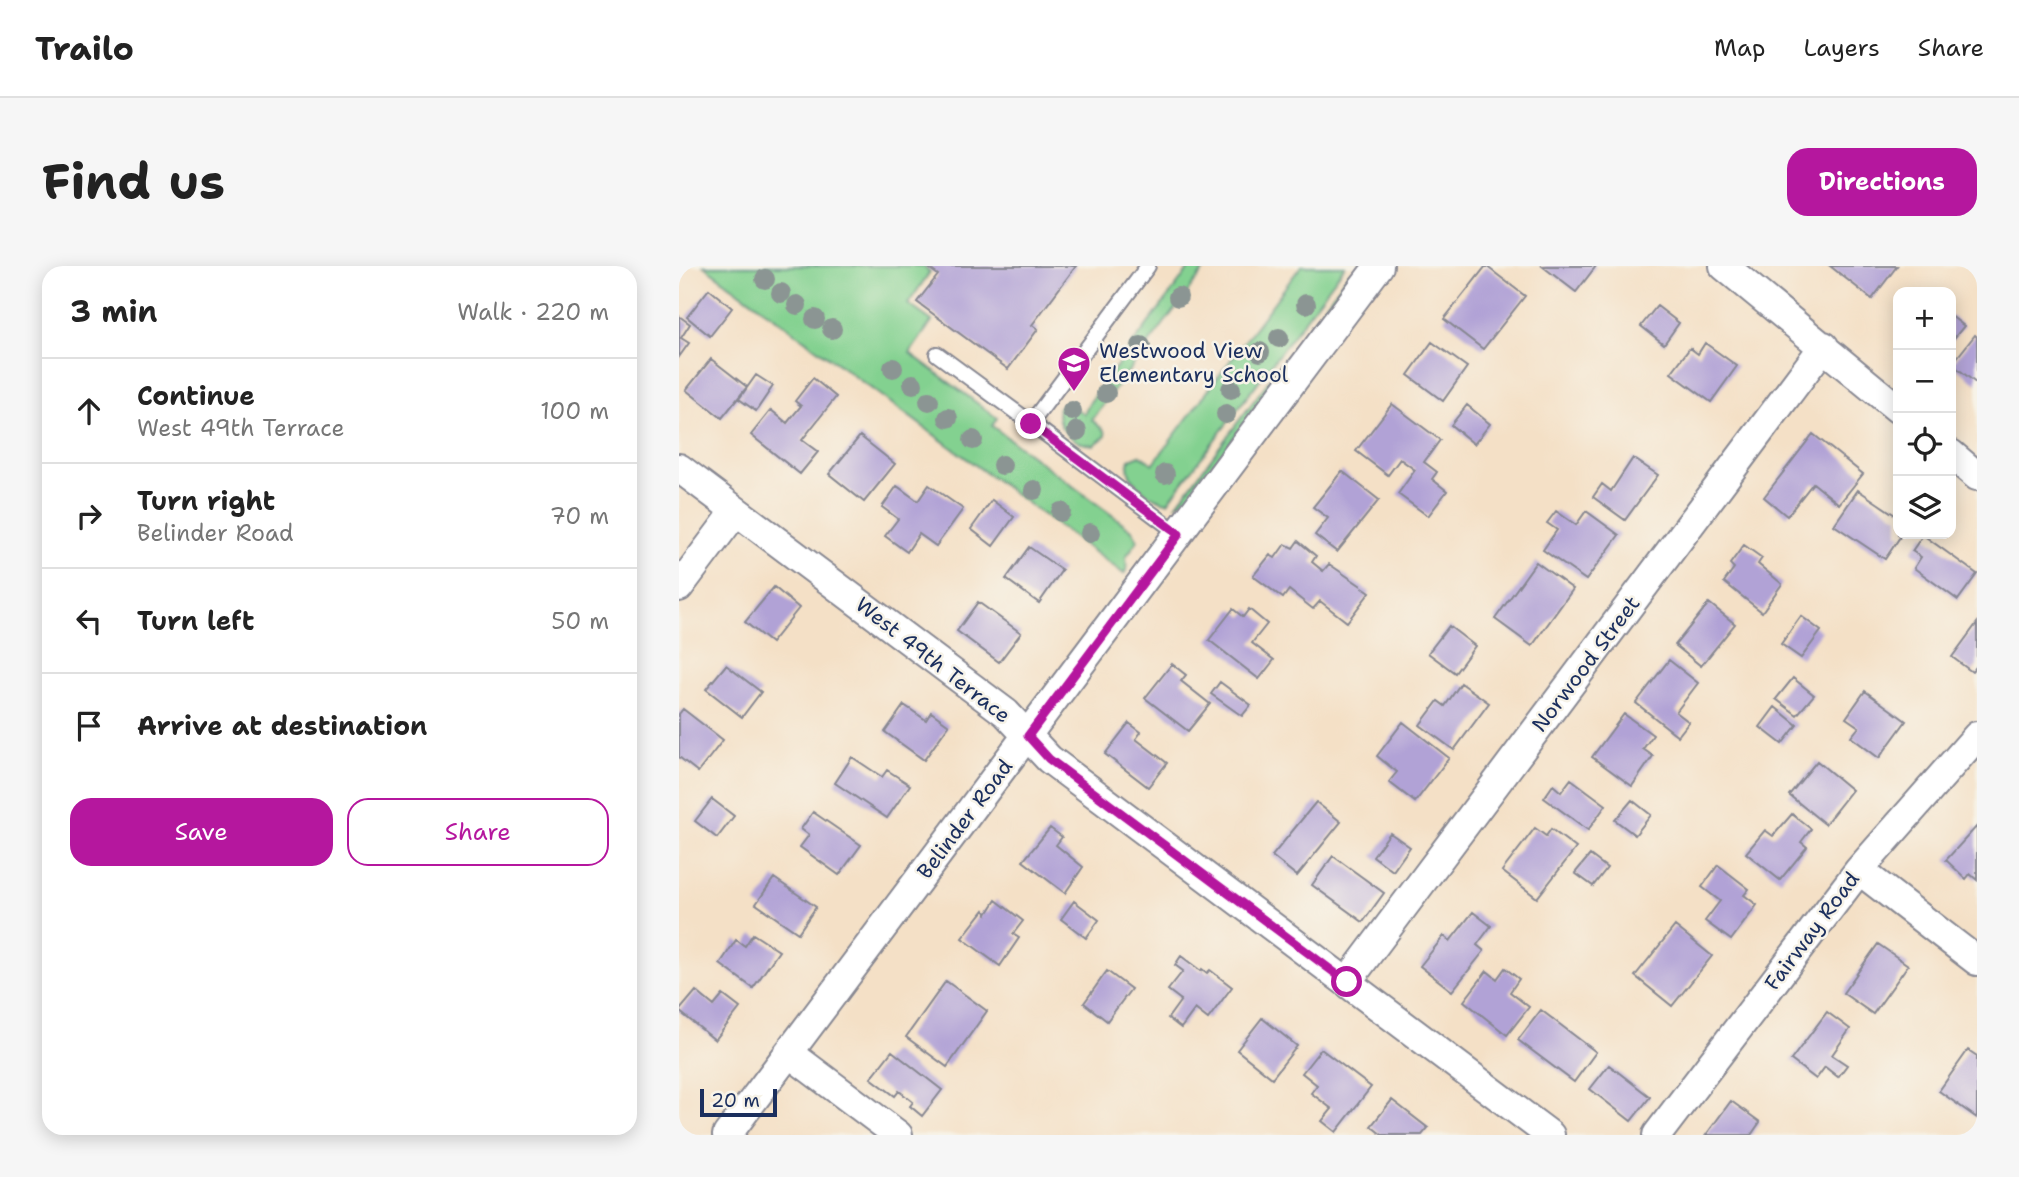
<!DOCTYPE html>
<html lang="en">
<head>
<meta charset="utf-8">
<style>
	:root { --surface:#fff; --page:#f6f6f6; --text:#222; --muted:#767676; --line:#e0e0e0; --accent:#b5179e }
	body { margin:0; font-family:"Shantell Sans",sans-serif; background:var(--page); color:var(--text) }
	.controls { position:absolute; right:21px; top:21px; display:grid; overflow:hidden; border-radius:14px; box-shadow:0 4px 18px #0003 }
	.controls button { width:63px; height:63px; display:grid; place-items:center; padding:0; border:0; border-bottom:2px solid var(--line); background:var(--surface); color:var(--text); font:35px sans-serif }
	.scale { position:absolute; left:21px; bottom:18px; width:77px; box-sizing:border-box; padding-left:7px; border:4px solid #1b2f5e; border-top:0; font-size:19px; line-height:24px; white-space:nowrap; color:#1b2f5e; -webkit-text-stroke:5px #f7f3e8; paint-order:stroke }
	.stop { position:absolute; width:21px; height:21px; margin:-16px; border:5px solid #b5179e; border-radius:50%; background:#fff }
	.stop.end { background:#b5179e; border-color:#fff; box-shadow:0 2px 7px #0008 }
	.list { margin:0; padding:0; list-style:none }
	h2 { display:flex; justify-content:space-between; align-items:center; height:91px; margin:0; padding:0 28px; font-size:30px }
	h2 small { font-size:23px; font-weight:400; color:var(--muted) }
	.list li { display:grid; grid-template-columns:46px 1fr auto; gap:21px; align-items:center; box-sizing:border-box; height:105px; padding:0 28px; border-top:2px solid var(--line) }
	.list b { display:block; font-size:26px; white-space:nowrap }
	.list p { margin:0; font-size:23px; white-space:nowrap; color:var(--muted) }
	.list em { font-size:23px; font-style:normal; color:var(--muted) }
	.actions { display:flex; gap:14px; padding:21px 28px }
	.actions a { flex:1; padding:16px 0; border:2px solid var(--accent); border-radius:21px; text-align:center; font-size:24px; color:var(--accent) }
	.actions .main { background:var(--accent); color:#fff }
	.icon { flex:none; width:38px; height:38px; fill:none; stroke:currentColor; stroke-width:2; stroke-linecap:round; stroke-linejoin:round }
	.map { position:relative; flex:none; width:1298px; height:869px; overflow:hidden; border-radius:21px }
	header { display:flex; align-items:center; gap:42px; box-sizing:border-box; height:98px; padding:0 35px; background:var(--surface); border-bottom:2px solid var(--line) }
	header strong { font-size:33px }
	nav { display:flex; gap:38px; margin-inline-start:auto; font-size:24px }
	.intro { display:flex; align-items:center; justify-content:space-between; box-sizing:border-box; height:168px; padding:0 42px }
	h1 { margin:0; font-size:49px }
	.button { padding:18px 32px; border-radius:21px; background:var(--accent); color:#fff; font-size:24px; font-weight:700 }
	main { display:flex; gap:42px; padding:0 42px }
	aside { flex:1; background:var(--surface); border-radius:21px; box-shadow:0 4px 18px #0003 }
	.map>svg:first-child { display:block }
	.green { fill:#83d190; stroke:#4f8077; stroke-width:2 }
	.building { fill:#b1a2d6 }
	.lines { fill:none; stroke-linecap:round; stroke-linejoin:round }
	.lane-casing { stroke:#888892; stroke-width:18 }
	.street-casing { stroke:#888892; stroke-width:32 }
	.lane { stroke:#fff; stroke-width:14 }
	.street { stroke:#fff; stroke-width:28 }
	.tree { fill:#8b9593 }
	.route { stroke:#b5179e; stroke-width:9 }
	.labels { text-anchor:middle; stroke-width:5; stroke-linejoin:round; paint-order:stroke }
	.poi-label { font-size:21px; fill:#1b2f5e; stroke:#f7f3e8; text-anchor:start }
	.street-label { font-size:21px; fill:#1b2f5e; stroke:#f7f3e8 }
</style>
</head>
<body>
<header>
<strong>Trailo</strong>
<nav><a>Map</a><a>Layers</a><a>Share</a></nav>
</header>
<div class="intro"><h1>Find us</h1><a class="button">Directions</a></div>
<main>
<aside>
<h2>3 min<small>Walk · 220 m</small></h2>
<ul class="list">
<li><svg class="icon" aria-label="ahead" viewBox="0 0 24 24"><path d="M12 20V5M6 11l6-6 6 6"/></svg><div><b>Continue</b><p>West 49th Terrace</p></div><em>100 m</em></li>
<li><svg class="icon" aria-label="right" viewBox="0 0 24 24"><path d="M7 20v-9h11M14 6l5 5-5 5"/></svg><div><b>Turn right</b><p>Belinder Road</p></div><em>70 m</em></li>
<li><svg class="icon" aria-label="left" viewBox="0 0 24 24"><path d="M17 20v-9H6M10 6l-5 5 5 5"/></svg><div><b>Turn left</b></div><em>50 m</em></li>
<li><svg class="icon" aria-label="arrive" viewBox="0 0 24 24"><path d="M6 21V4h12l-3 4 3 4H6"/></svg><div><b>Arrive at destination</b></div></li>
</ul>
<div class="actions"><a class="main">Save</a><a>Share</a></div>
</aside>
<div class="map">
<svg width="1298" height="869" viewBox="0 0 1298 869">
	<rect width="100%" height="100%" fill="#f7f3e8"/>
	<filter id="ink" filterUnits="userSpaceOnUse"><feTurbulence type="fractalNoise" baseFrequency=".0143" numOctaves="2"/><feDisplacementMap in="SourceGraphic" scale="14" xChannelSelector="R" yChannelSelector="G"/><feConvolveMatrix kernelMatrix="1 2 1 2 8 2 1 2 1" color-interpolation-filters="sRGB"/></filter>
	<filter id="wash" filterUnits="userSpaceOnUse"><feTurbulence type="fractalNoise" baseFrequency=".00686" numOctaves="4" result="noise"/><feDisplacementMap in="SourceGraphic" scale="28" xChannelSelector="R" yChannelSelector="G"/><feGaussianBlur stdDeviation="1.57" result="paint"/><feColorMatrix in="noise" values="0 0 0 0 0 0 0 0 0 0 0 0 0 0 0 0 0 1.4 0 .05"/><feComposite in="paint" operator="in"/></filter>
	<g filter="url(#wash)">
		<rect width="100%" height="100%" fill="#f4e0c6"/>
		<!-- green -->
		<path class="green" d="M 25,0 L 244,0 L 251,6 L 229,38 L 253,55 L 231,87 L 318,152 L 313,160 L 453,264 L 459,274 L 447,291 L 448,302 L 445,308 Z
			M 512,0 L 528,0 L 413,154 L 426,165 L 427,170 L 415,179 C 395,179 375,162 380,141 L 387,136 L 405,148 L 411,136 Z
			M 622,0 L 666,0 L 489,236 C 471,234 442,212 451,193 L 461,189 L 474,198 Z
			M 670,7 L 669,18 L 507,235 L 498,238 Z"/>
		<g id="blocks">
			<!-- building -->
			<path class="building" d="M 247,0 L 397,0 L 353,59 L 359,63 L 329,103 L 238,36 L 259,9 Z
				M 807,0 L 846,30 L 804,83 L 765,53 Z
				M 863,0 L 917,0 L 897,26 Z
				M 1151,0 L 1218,0 L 1193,33 Z
				M 30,23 L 53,42 L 31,70 L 8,51 Z
				M 978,40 L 1000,57 L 985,78 L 962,60 Z
				M 0,50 L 11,58 L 2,72 L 10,77 L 0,91 Z
				M 1272,50 L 1285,60 L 1272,76 Z
				M 1296,69 L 1298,71 L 1298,118 L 1273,98 Z
				M 753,76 L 788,101 L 764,135 L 729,109 Z
				M 1026,77 L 1058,100 L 1032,136 L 992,107 L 1011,82 L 1019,88 Z
				M 32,93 L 68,121 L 43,152 L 7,124 Z
				M 77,109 L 94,120 L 77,145 L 60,133 Z
				M 134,112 L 157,131 L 123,174 L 139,186 L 121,208 L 72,169 L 92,144 L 108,157 L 122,140 L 116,135 Z
				M 713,138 L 761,174 L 745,196 L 758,206 L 753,213 L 768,225 L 749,250 L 719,228 L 736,204 L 721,193 L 709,209 L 677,185 Z
				M 788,139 L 811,158 L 795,178 L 772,159 Z
				M 1134,168 L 1184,208 L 1160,238 L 1134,217 L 1108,250 L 1085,231 Z
				M 181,170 L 216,198 L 185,236 L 150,208 Z
				M 954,192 L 979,209 L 946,254 L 914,231 L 923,218 L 932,225 Z
				M 663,205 L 700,234 L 658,286 L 636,269 L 649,252 L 634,241 Z
				M 250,219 L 284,243 L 257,280 L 240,268 L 228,286 L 206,270 L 219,253 L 203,241 L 218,220 L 239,235 Z
				M 1179,224 L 1219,251 L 1219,268 L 1223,268 L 1206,293 L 1155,259 Z
				M 313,234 L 335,251 L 314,280 L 292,263 Z
				M 877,245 L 897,259 L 907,245 L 940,269 L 907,314 L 864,284 L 878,264 L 868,257 Z
				M 1244,269 L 1298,308 L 1279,334 L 1235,302 L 1242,291 L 1233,285 Z
				M 619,275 L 637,290 L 633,296 L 644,305 L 650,298 L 691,326 L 668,356 L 641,335 L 634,343 L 610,324 L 604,332 L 574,310 L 591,289 L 596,292 L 606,278 L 614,282 Z
				M 1065,279 L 1083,292 L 1079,298 L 1103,318 L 1083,346 L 1045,316 L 1055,302 L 1051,298 Z
				M 350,281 L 383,304 L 360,337 L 327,313 Z
				M 857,296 L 894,323 L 853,380 L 816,353 Z
				M 95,321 L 120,342 L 92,377 L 66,356 Z
				M 299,336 L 342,367 L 320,396 L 278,365 Z
				M 1030,337 L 1056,358 L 1022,400 L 996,379 Z
				M 554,343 L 564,351 L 570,343 L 588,358 L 573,377 L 595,394 L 580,413 L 530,374 Z
				M 1122,350 L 1142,365 L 1122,392 L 1102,378 Z
				M 1298,357 L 1298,400 L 1293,406 L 1273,391 Z
				M 770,360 L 796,380 L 776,407 L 749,387 Z
				M 990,394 L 1019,417 L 997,446 L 1010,456 L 999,470 L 957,437 Z
				M 493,398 L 507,409 L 502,415 L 531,438 L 509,465 L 466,432 Z
				M 47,399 L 82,426 L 63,451 L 27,423 Z
				M 1114,412 L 1135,429 L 1118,449 L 1097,433 Z
				M 541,416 L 572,439 L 563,450 L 532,428 Z
				M 782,417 L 810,437 L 775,484 L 741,459 L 759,435 L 766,440 Z
				M 1186,425 L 1227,455 L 1200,492 L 1172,471 L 1180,461 L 1167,452 Z
				M 225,439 L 247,454 L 252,446 L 270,459 L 245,494 L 206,466 Z
				M 1096,441 L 1118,459 L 1103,478 L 1081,461 Z
				M 4,443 L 44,474 L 19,506 L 0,491 L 0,448 Z
				M 945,448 L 974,469 L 964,483 L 974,490 L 953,520 L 913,491 Z
				M 724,456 L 770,492 L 736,536 L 710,516 L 718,506 L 698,490 Z
				M 450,457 L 462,466 L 457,473 L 488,497 L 469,521 L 426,488 Z
				M 173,491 L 203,511 L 208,504 L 231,519 L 208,552 L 156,517 Z
				M 1138,495 L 1173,524 L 1146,558 L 1110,529 Z
				M 892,513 L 927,539 L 909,564 L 865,532 L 874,519 L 882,526 Z
				M 33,533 L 55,550 L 38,572 L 16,555 Z
				M 953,534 L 972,549 L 956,569 L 936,554 Z
				M 637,536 L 662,556 L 618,610 L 593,590 Z
				M 134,546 L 182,579 L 160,609 L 121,581 L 130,569 L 122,563 Z
				M 1113,548 L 1132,563 L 1122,576 L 1128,581 L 1101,614 L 1067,587 L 1086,564 L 1094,570 Z
				M 1298,560 L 1298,614 L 1291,608 L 1287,613 L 1267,594 Z
				M 371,562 L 383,571 L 377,579 L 404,601 L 386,627 L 344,595 Z
				M 856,562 L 867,570 L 872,563 L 897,582 L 858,632 L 823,605 Z
				M 711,567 L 731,581 L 714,605 L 694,590 Z
				M 911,589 L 928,602 L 914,620 L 896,607 Z
				M 654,590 L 705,627 L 684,656 L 633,619 Z
				M 1039,599 L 1070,623 L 1065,629 L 1078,639 L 1052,674 L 1026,655 L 1041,635 L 1023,621 Z
				M 95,612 L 137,641 L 119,667 L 77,638 Z
				M 317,634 L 344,655 L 334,668 L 340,672 L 321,700 L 283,672 L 305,644 L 308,648 Z
				M 395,635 L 420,654 L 407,672 L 382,653 Z
				M 794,646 L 812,660 L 798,679 L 805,685 L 773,725 L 741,700 L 765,670 L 771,675 Z
				M 996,660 L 1033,690 L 993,740 L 956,710 Z
				M 74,668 L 100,685 L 74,722 L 41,698 L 57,674 L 66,680 Z
				M 1199,678 L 1229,699 L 1194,748 L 1164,727 Z
				M 502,690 L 522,705 L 523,703 L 528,707 L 531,704 L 553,721 L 529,753 L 516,743 L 502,762 L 489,752 L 502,734 L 489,724 L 504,705 L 496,699 Z
				M 826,702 L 840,713 L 831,726 L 850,741 L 828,769 L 785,735 L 808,705 L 818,713 Z
				M 428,705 L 452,723 L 428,755 L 405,737 Z
				M 267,715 L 308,745 L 268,801 L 227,771 Z
				M 17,725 L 35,740 L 44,729 L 61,742 L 36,774 L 0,745 Z
				M 862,744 L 917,786 L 895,816 L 839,774 Z
				M 1148,746 L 1171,763 L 1153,789 L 1168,799 L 1159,811 L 1146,801 L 1137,813 L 1112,794 Z
				M 583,752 L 618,780 L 593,812 L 558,784 Z
				M 642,783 L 692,821 L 657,866 L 643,855 L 653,843 L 632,827 L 638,819 L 623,807 Z
				M 1289,784 L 1298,790 L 1298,852 L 1260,825 Z
				M 213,785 L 263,824 L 243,850 L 231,840 L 234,836 L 220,825 L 216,830 L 192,812 Z
				M 930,799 L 971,831 L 952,855 L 911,823 Z
				M 713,834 L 749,862 L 743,869 L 703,869 L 692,860 Z
				M 1052,835 L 1081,856 L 1072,869 L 1027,869 Z"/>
		</g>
	</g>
	<g filter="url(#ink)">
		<use href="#blocks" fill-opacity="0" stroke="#888892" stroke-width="2"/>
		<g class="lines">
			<defs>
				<path id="lane" d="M 469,0 L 352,157 L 500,268
					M 258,88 L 352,157"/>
				<path id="street" d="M 1045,0 L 1219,143
					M 1272,188 L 1298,210
					M 0,202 L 327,447 L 370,493 L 871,869
					M 0,321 L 57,245
					M 1180,604 L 1298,695
					M 668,716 L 1145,80
					M 110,787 L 219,869
					M 48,869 L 700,0
					M 978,869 L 1180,604 L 1298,470"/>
			</defs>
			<!-- lane casing -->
			<use href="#lane" class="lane-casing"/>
			<!-- street casing -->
			<use href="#street" class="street-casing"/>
			<!-- lane -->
			<use href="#lane" class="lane"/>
			<!-- street -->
			<use href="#street" class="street"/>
		</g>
		<!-- trees -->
		<g class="tree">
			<circle cx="86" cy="13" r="10"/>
			<circle cx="102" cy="27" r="10"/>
			<circle cx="499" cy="31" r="10"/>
			<circle cx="627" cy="38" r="10"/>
			<circle cx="118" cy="39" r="10"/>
			<circle cx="136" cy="53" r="10"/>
			<circle cx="153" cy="63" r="10"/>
			<circle cx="600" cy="72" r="10"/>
			<circle cx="462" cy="80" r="10"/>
			<circle cx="581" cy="86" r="10"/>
			<circle cx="214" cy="102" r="10"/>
			<circle cx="234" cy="118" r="10"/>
			<circle cx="552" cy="123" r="10"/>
			<circle cx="427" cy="127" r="10"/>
			<circle cx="250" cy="135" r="10"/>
			<circle cx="393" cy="145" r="10"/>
			<circle cx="547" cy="148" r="10"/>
			<circle cx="269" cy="152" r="10"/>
			<circle cx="398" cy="165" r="10"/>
			<circle cx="294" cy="174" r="10"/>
			<circle cx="323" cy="199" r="10"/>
			<circle cx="486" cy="208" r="10"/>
			<circle cx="355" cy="224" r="10"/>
			<circle cx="382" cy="246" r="10"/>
			<circle cx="411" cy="267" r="10"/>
		</g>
	</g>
	<g class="lines" filter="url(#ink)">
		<!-- route -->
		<path class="route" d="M 352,158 L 500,268 L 349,470 L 370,493 L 668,716"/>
	</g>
	<!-- icons -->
	<defs>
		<symbol id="school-pin" viewBox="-11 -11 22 30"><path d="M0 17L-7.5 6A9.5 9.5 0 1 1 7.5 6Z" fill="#b5179e" stroke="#f7f3e8"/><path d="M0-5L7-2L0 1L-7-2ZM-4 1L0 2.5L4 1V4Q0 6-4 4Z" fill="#fff"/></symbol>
	</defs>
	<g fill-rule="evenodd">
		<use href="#school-pin" x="376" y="78" width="38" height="52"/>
	</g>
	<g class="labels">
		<!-- poi labels -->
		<g class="poi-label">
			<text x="420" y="92">Westwood View<tspan x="420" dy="24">Elementary School</tspan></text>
		</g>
		<!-- street labels -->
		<g class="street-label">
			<text transform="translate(254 394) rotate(38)" y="7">West 49th Terrace</text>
			<text transform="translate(907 398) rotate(-53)" y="7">Norwood Street</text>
			<text transform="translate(286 553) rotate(-53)" y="7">Belinder Road</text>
			<text transform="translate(1133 665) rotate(-53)" y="7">Fairway Road</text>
		</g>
	</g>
</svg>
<div class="controls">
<button>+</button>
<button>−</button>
<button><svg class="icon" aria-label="locate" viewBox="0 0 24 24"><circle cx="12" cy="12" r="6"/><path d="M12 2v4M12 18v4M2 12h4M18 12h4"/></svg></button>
<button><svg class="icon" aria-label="layers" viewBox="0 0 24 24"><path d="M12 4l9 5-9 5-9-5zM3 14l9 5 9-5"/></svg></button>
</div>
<div class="scale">20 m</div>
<div class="stop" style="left:668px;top:716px"></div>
<div class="stop end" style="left:352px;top:158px"></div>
</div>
</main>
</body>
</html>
